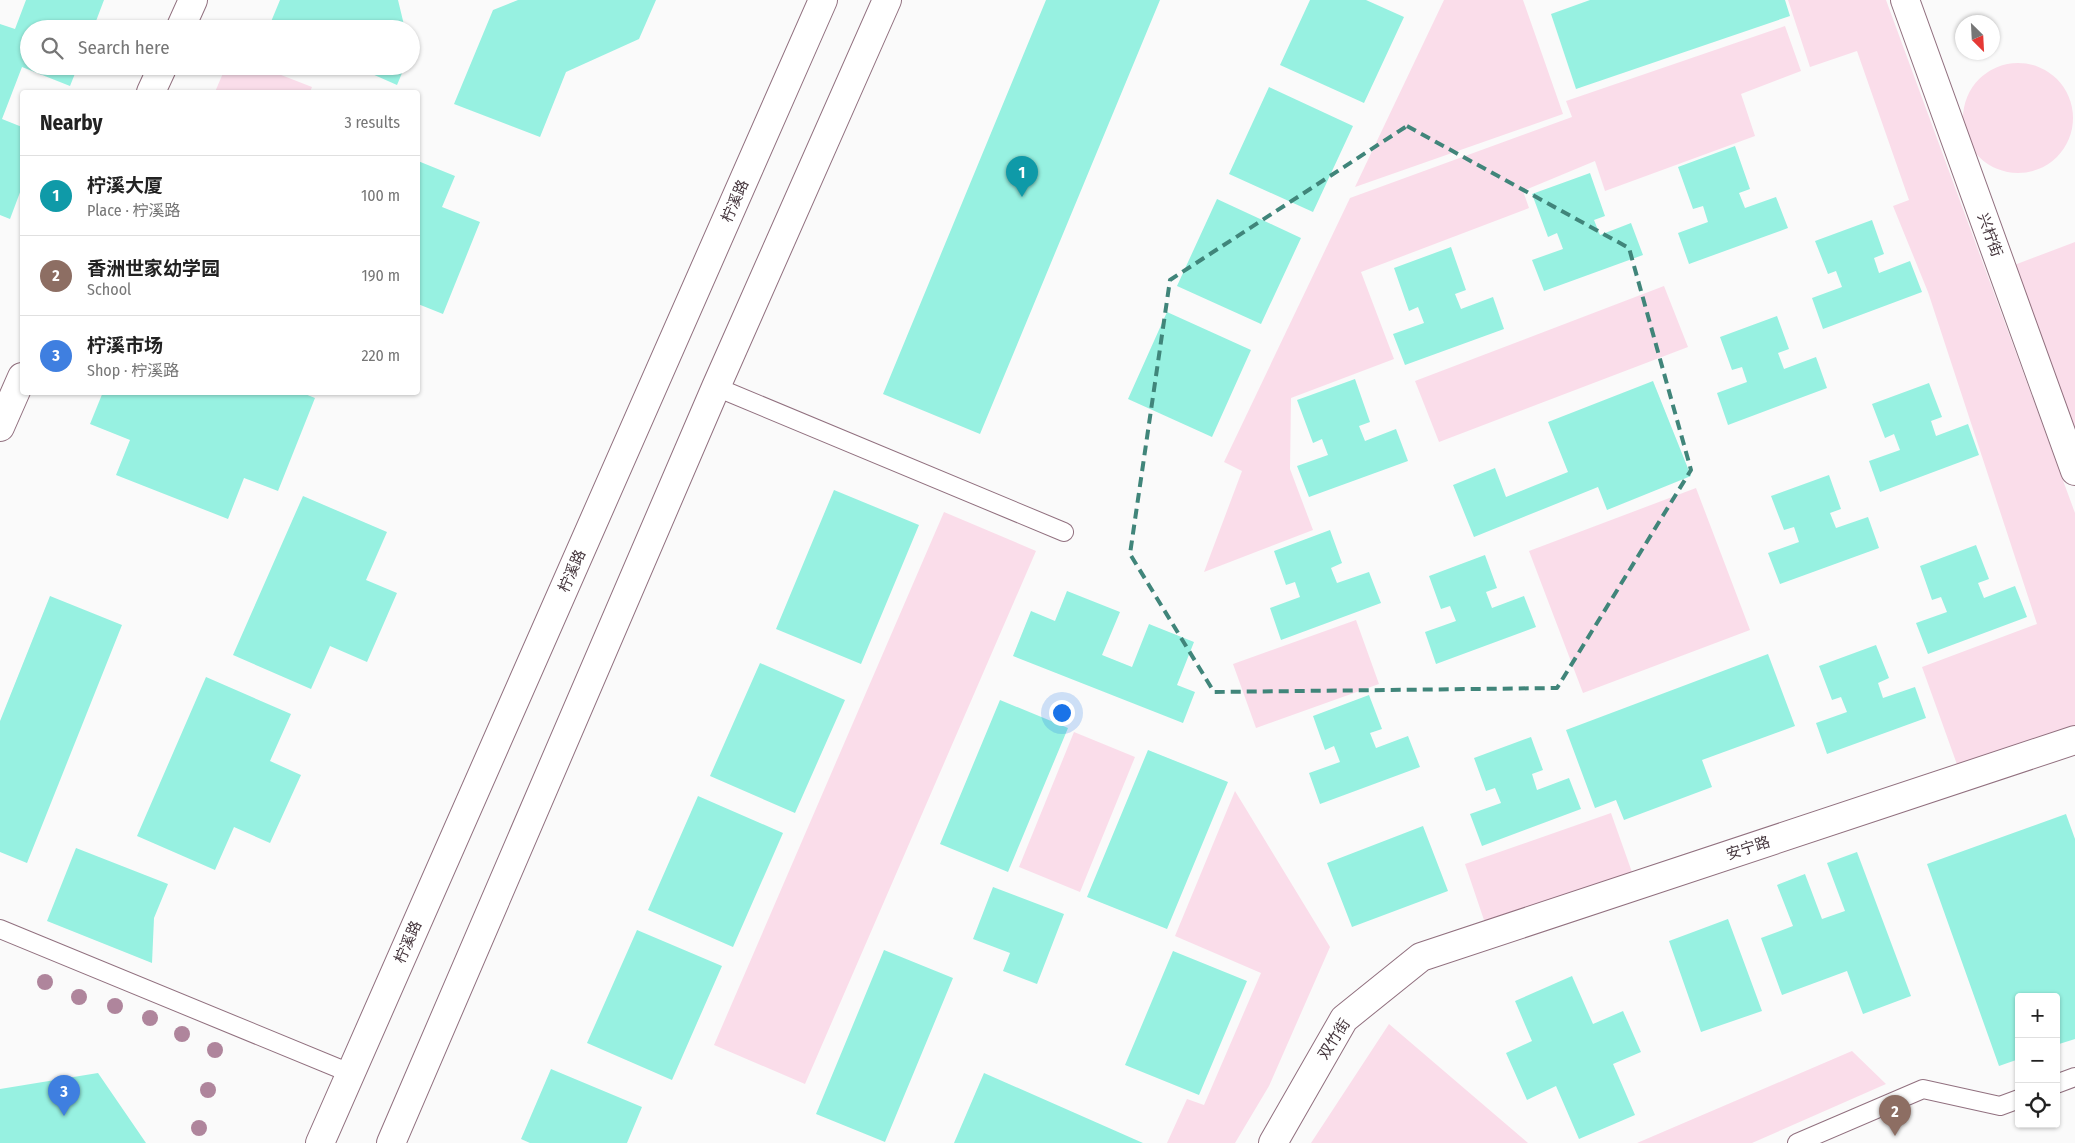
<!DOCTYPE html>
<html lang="en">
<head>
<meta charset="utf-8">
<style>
	:root { --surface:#fff; --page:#f2f2f2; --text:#222; --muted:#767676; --line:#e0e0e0; --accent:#0f766e }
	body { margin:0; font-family:"Fira Sans Condensed","Noto Sans SC",sans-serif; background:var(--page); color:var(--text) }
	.controls { position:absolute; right:15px; bottom:15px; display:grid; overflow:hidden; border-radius:5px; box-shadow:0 1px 4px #0004 }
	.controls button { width:45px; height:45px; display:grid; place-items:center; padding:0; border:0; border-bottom:1px solid var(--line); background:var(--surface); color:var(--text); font:25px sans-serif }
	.compass { position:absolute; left:1955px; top:15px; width:45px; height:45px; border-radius:50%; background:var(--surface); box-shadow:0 1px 4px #0004; rotate:156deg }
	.you { position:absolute; left:1061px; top:712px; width:18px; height:18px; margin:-12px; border:4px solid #fff; border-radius:50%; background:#1a73e8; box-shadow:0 0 0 8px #1a73e833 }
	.badge { display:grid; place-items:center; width:32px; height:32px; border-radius:50%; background:var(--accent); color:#fff; font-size:16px; font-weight:700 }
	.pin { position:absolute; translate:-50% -41px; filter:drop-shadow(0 1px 2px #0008) }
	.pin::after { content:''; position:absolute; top:26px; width:18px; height:15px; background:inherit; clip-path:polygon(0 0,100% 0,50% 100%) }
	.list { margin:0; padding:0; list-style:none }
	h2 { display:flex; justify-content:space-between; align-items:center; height:65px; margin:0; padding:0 20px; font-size:21px }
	h2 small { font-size:16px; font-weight:400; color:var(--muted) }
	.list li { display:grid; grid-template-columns:32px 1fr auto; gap:15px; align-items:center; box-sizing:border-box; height:80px; padding:0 20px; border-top:1px solid var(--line) }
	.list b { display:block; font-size:19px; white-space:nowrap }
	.list p { margin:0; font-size:16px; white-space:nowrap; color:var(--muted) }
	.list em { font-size:16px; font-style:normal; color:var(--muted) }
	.icon { flex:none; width:28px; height:28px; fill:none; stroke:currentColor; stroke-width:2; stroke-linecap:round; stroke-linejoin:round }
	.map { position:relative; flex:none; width:2075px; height:1143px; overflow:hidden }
	.search { position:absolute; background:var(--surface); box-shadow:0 1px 4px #0004; left:20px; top:20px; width:400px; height:55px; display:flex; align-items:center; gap:12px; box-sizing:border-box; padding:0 18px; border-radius:28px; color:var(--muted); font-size:19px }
	.panel { position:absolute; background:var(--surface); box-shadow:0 1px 4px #0004; left:20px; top:90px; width:400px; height:305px; border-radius:5px }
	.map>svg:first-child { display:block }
	.green { fill:#faddea }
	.building { fill:#97f1e1 }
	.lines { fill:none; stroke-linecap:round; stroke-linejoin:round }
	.lane-casing { stroke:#91707f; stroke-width:20 }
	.street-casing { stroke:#91707f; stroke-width:30 }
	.secondary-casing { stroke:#91707f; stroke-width:30 }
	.primary-casing { stroke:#91707f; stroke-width:30 }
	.lane { stroke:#fff; stroke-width:18 }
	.street { stroke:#fff; stroke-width:28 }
	.secondary { stroke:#fff; stroke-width:28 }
	.primary { stroke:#fff; stroke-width:28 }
	.tree { fill:#af859c }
	.marked { fill:none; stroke:#40857a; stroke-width:4; stroke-dasharray:10 6; stroke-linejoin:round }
	.labels { text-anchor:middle; stroke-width:4; stroke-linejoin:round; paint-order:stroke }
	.street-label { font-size:15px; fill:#45363d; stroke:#fff }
</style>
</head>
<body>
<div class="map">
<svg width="2075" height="1143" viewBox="0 0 2075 1143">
	<rect width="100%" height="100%" fill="#fafafa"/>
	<!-- green -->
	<path class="green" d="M 1444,0 L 1523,0 L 1563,114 L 1355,187 Z
		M 1788,0 L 1886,0 L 2075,513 L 2075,730 L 1959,770 L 1922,667 L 2037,624 L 1928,292 L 1893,206 L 1909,200 L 1857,51 L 1810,67 Z
		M 1785,26 L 1801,71 L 1741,94 L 1755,136 L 1605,191 L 1595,161 L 1523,191 L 1529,208 L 1361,272 L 1394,359 L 1291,398 L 1290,469 L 1313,530 L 1204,572 L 1242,471 L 1224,462 L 1350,198 L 1572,117 L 1566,101 Z
		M1963 118a55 55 0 1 1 110 0a55 55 0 1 1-110 0Z
		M 226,66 L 258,66 L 312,87 L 310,92 L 215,92 Z
		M 2075,242 L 2075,441 L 2009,267 Z
		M 1664,286 L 1688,347 L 1439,442 L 1415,381 Z
		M 1696,488 L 1750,630 L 1583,693 L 1529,551 Z
		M 944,512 L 1036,551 L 805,1084 L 714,1045 Z
		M 1356,620 L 1379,684 L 1256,728 L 1233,664 Z
		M 1074,732 L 1135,757 L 1080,892 L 1019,867 Z
		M 1235,791 L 1330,947 L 1269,1086 L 1235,1143 L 1167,1143 L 1187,1099 L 1204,1105 L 1261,973 L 1175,936 Z
		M 1611,813 L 1633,875 L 1486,926 L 1465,864 Z
		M 1389,1024 L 1528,1143 L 1311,1143 Z
		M 1852,1051 L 1886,1084 L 1752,1143 L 1637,1143 Z"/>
	<!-- building -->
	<path class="building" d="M 26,0 L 104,0 L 93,29 L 29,29 L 29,66 L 78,66 L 70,86 L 22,67 L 2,119 L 22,127 L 22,187 L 10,219 L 0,215 L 0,24 L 15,29 Z
		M 280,0 L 398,0 L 405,29 L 268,29 Z
		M 518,0 L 656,0 L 639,39 L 566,72 L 540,137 L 454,104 L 493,10 Z
		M 1046,0 L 1160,0 L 980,434 L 883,394 Z
		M 1310,0 L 1366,0 L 1404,17 L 1364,103 L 1280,65 Z
		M 1590,0 L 1785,0 L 1790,16 L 1576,89 L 1551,14 Z
		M 354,66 L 405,66 L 397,85 Z
		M 1269,87 L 1353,126 L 1313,212 L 1229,174 Z
		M 1735,146 L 1750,189 L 1739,193 L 1745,208 L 1776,197 L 1788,228 L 1689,264 L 1678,233 L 1708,222 L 1703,206 L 1693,209 L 1678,167 Z
		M 418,161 L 455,176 L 442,207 L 480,222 L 443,314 L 418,304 Z
		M 1590,173 L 1605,216 L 1594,220 L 1600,235 L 1631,223 L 1643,255 L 1544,291 L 1532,260 L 1563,249 L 1557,233 L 1548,237 L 1532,194 Z
		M 1217,199 L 1301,238 L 1261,324 L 1177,286 Z
		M 1872,220 L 1884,254 L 1874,258 L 1879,273 L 1910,261 L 1922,292 L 1823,329 L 1812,298 L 1842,287 L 1836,271 L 1828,274 L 1815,241 Z
		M 1451,247 L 1466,290 L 1455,294 L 1461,309 L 1493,297 L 1504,329 L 1405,365 L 1393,334 L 1424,323 L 1418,307 L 1409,311 L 1394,268 Z
		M 1167,312 L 1251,350 L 1212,437 L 1128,399 Z
		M 1777,316 L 1789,349 L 1778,353 L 1784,369 L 1816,357 L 1827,388 L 1728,425 L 1717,393 L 1747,382 L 1742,367 L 1732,370 L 1720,337 Z
		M 1355,379 L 1370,422 L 1359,426 L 1365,441 L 1396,429 L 1408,461 L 1309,497 L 1297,466 L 1328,455 L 1322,439 L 1313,443 L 1297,400 Z
		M 1653,381 L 1691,476 L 1607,510 L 1598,487 L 1474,537 L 1453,485 L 1495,468 L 1506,497 L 1568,472 L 1548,422 Z
		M 1929,383 L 1942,417 L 1931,421 L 1936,436 L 1968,424 L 1979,455 L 1880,492 L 1869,461 L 1900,450 L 1894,434 L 1885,438 L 1872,404 Z
		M 103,392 L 300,392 L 315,398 L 278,491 L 244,478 L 228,519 L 116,475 L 130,440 L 90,424 Z
		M 1829,475 L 1841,509 L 1830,513 L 1836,528 L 1868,517 L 1879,548 L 1780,584 L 1768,553 L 1799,542 L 1794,527 L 1784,530 L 1771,496 Z
		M 834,490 L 919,525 L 861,664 L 776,629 Z
		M 303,496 L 387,532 L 366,580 L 397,593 L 367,662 L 330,646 L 311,689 L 233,655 Z
		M 1330,530 L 1342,563 L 1331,568 L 1337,583 L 1369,572 L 1381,603 L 1281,640 L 1270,608 L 1300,597 L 1295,582 L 1286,585 L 1274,551 Z
		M 1976,545 L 1989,579 L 1978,583 L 1984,598 L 2015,586 L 2027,617 L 1928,654 L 1916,623 L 1947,612 L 1941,597 L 1932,600 L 1920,566 Z
		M 1485,555 L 1497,588 L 1486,592 L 1492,608 L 1524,596 L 1536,627 L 1436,664 L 1425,632 L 1456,621 L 1450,606 L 1441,609 L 1429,576 Z
		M 1067,591 L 1120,612 L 1102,655 L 1132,667 L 1149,624 L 1194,642 L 1177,685 L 1195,692 L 1183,723 L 1013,656 L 1031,611 L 1055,621 Z
		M 50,596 L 122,625 L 27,863 L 0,852 L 0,721 Z
		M 1876,645 L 1889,678 L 1878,683 L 1883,698 L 1915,687 L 1926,718 L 1827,754 L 1816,723 L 1847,712 L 1841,697 L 1832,700 L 1819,666 Z
		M 1768,654 L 1795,726 L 1702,760 L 1712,787 L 1624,820 L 1616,800 L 1595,808 L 1566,730 Z
		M 760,663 L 845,700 L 795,813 L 710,776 Z
		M 206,677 L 291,714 L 270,761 L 301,775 L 270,843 L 234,827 L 215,870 L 137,836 Z
		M 1369,695 L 1382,729 L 1370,733 L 1376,748 L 1408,736 L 1420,767 L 1320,804 L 1309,773 L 1340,762 L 1334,746 L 1325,750 L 1313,716 Z
		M 1000,700 L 1068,728 L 1008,872 L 940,844 Z
		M 1531,737 L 1543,770 L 1532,774 L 1537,790 L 1569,778 L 1581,809 L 1482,846 L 1470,814 L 1501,803 L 1495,788 L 1486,791 L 1474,758 Z
		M 1148,750 L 1228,782 L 1167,929 L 1087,897 Z
		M 698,796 L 783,833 L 733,947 L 648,910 Z
		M 2066,814 L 2075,839 L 2075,1039 L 2056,1045 L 2056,997 L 2019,997 L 2019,1059 L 1999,1066 L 1927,864 Z
		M 1423,826 L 1448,891 L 1352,927 L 1327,863 Z
		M 76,848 L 168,884 L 154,918 L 152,963 L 47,921 Z
		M 1857,852 L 1911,996 L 1863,1014 L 1847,971 L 1782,995 L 1761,938 L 1793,926 L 1777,885 L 1805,874 L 1822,919 L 1845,911 L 1827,863 Z
		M 993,887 L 1064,914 L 1037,984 L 1003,971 L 1010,953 L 973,939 Z
		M 1728,919 L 1762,1011 L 1701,1032 L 1669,941 Z
		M 637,930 L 722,966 L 672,1080 L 587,1043 Z
		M 884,950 L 953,978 L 885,1142 L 816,1114 Z
		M 1173,951 L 1247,981 L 1199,1095 L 1125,1065 Z
		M 1572,976 L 1593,1024 L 1623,1011 L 1641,1052 L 1613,1064 L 1635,1115 L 1579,1139 L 1556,1086 L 1527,1100 L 1506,1053 L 1532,1041 L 1515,1001 Z
		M 551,1069 L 642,1107 L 627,1143 L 530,1143 L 521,1139 Z
		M 98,1073 L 146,1143 L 0,1143 L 0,1089 Z
		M 984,1073 L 1143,1143 L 954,1143 Z"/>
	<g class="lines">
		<defs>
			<path id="lane" d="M 716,387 L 1064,532
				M 0,929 L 350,1073
				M 2056,1084 L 2075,1077
				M 1797,1143 L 1923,1089 L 2000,1106 L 2019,1099"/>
			<path id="street" d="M 1905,0 L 2075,471
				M 1273,1143 L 1344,1019 L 1421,957 L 2075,740"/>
			<path id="secondary" d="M 180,29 L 193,0
				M 151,92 L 163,66
				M 0,427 L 22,377"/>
			<path id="primary" d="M 320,1143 L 823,0
				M 391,1143 L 716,387 L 887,0"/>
		</defs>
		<!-- lane casing -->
		<use href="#lane" class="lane-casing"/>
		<!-- street casing -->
		<use href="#street" class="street-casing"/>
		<!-- secondary casing -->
		<use href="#secondary" class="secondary-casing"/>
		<!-- primary casing -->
		<use href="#primary" class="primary-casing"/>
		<!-- lane -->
		<use href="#lane" class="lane"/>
		<!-- street -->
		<use href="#street" class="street"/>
		<!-- secondary -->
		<use href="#secondary" class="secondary"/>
		<!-- primary -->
		<use href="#primary" class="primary"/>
	</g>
	<!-- trees -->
	<g class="tree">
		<circle cx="45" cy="982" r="8"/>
		<circle cx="79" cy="997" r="8"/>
		<circle cx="115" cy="1006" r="8"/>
		<circle cx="150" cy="1018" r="8"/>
		<circle cx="182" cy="1034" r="8"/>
		<circle cx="215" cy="1050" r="8"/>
		<circle cx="208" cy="1090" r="8"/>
		<circle cx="199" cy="1128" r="8"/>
	</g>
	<!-- marked area -->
	<path class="marked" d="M 1407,126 L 1629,248 L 1691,470 L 1557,688 L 1214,692 L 1130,554 L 1170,280 Z"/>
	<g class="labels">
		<!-- street labels -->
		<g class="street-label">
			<text transform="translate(735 201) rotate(-66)" y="5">柠溪路</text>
			<text transform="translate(1990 235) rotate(70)" y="5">兴柠街</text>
			<text transform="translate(572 571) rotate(-66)" y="5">柠溪路</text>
			<text transform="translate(1748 848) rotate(-18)" y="5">安宁路</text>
			<text transform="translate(408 942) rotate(-66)" y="5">柠溪路</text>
			<text transform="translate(1334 1039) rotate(-57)" y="5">双竹街</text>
		</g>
	</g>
</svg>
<div class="controls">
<button>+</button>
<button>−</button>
<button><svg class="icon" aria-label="locate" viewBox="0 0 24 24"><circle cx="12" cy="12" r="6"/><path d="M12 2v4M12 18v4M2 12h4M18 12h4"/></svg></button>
</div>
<svg class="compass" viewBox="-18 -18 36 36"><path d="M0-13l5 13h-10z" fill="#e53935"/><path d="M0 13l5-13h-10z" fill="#767676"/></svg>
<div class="you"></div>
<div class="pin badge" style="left:1022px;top:197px;background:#0f9aa8">1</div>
<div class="pin badge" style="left:1895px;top:1136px;background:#8d6e63">2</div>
<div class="pin badge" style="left:64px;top:1116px;background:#3f7fe0">3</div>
<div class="search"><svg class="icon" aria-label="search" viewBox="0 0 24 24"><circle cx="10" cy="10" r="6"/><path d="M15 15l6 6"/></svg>Search here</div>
<section class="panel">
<h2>Nearby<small>3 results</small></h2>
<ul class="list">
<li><span class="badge" style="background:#0f9aa8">1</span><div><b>柠溪大厦</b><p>Place · 柠溪路</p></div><em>100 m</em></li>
<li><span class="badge" style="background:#8d6e63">2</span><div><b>香洲世家幼学园</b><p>School</p></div><em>190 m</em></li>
<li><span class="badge" style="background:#3f7fe0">3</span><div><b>柠溪市场</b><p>Shop · 柠溪路</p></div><em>220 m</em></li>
</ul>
</section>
</div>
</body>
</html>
